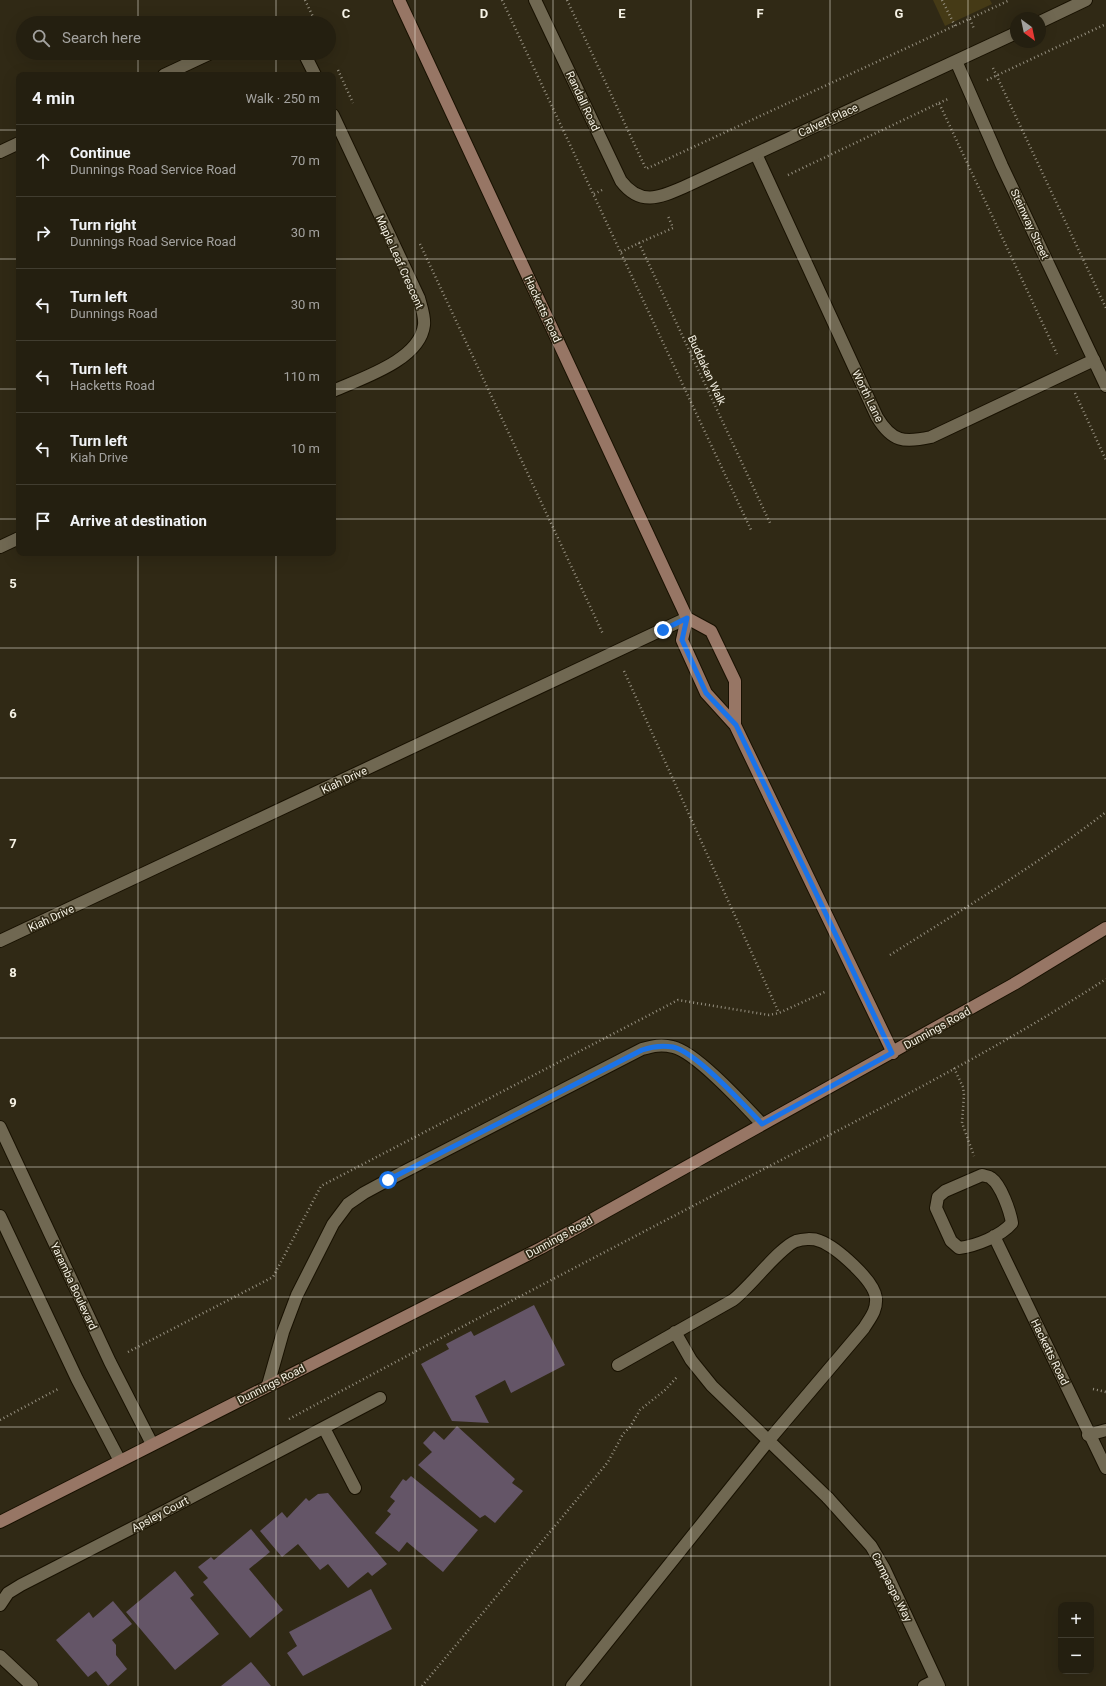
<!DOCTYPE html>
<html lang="en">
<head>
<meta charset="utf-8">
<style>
	:root { --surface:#241f10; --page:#2c2719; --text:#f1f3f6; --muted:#a3a29f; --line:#413d30 }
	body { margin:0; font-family:Roboto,sans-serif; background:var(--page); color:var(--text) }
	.controls { position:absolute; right:12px; bottom:12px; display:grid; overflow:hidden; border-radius:8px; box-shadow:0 4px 16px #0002 }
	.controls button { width:36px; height:36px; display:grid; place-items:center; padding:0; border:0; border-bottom:1px solid var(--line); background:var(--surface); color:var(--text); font:20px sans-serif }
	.compass { position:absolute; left:1010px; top:12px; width:36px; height:36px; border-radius:50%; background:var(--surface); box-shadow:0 4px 16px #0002; rotate:147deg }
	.stop { position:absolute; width:12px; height:12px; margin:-9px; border:3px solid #1a73e8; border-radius:50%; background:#fff }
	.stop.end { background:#1a73e8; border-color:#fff; box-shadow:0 1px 4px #0008 }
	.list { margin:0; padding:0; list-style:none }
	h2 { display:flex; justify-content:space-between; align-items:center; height:52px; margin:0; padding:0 16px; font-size:17px }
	h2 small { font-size:13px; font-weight:400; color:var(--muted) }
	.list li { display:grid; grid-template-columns:26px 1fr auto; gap:12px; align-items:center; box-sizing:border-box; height:72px; padding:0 16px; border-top:1px solid var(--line) }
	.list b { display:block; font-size:15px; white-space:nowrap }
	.list p { margin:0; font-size:13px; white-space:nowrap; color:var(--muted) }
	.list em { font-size:13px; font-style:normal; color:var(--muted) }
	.icon { flex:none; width:22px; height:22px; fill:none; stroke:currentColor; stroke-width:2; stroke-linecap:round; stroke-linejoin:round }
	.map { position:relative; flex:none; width:1106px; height:1686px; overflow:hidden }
	.search { position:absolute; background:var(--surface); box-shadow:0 4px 16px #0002; left:16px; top:16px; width:320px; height:44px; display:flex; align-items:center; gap:10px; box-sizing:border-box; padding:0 14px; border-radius:22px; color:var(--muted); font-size:15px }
	.panel { position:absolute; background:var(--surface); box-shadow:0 4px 16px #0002; left:16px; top:72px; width:320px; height:484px; border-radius:8px }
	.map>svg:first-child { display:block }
	.green { fill:#453a16 }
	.building { fill:#645567 }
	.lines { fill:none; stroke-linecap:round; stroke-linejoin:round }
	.lane-casing { stroke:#181101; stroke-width:14 }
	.street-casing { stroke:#181101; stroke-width:14 }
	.secondary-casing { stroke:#181101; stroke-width:14 }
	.path { stroke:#969080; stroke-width:2.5; stroke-dasharray:1 3; stroke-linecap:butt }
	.lane { stroke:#706852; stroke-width:12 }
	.street { stroke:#706852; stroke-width:12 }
	.secondary { stroke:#977665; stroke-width:12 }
	.route { stroke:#1a73e8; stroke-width:5 }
	.grid { fill:none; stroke:#f6f2e5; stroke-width:1; stroke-opacity:0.55 }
	.labels { text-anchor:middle; stroke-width:3.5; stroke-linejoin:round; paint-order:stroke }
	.street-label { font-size:11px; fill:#f6f2e5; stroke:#302915 }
	.grid-label { font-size:13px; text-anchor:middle; font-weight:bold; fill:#f6f2e5; stroke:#302915; stroke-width:3.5; stroke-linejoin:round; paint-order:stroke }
</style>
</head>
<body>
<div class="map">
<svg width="1106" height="1686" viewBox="0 0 1106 1686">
	<rect width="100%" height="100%" fill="#302915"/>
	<!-- green -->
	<path class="green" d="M 933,0 L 990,0 L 992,4 L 945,26 Z"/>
	<!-- building -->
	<path class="building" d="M 534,1305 L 565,1365 L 511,1393 L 505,1380 L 475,1396 L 489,1423 L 452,1421 L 421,1364 L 449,1349 L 446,1344 L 471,1331 L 474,1336 Z
		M 457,1426 L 515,1479 L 512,1483 L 523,1491 L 495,1523 L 485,1515 L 480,1518 L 418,1465 L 432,1452 L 423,1443 L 434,1431 L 444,1440 Z
		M 411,1476 L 478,1530 L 443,1572 L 407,1542 L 399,1552 L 375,1533 L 391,1514 L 387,1511 L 395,1501 L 390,1497 L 403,1479 L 406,1481 Z
		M 328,1493 L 387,1564 L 372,1576 L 368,1572 L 348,1588 L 328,1564 L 320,1570 L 298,1544 L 282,1557 L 260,1531 L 282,1512 L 287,1518 L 306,1498 L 309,1501 L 318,1494 Z
		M 251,1529 L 270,1552 L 249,1569 L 283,1610 L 250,1638 L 203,1582 L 208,1578 L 198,1567 L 211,1557 L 214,1560 Z
		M 175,1571 L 194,1595 L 190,1598 L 219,1634 L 175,1670 L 126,1612 Z
		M 371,1589 L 392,1629 L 303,1676 L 287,1653 L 297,1646 L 289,1632 Z
		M 113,1601 L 132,1624 L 112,1640 L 116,1645 L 116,1655 L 127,1669 L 108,1686 L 96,1671 L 88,1677 L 56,1640 L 89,1612 L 93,1618 Z
		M 251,1662 L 271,1686 L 221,1686 Z"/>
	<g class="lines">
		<defs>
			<path id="lane" d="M 756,154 L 877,417 C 892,442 904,443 931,437 L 1094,360
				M 982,1175 C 985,1176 989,1176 991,1178 C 1001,1185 1010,1211 1012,1223 C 1001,1236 976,1246 959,1248 L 951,1241 L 936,1208 L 938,1197 L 945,1191 Z
				M 994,1236 L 1106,1468
				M 675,1332 L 691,1360 L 712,1386 L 828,1498
				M 268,1385 L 283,1332 L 297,1295 L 333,1224 L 348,1204 L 364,1193 L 388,1180 L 642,1049 C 653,1046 661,1044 673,1047 C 696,1052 744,1105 762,1124
				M 572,1686 L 769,1440 L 864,1328 C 870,1318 877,1311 876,1298 C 874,1280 836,1247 820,1241 C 813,1238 802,1239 796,1241 C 780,1247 750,1287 733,1300 L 618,1365"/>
			<path id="street" d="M 535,0 L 621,181 C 640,206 659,198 684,187 L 1016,33
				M 1040,22 L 1086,0
				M 304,53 L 315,75
				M 956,61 L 1002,166 L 1106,386
				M 164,75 L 211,53
				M 333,115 L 419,298 C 421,306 425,316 424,325 C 420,360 362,378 333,391
				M 0,152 L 19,143
				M 0,547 L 19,538
				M 0,941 L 687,618
				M 0,1127 L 110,1362 L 152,1444
				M 0,1216 L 77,1379 L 120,1461
				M 324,1428 L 355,1488
				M 1088,1435 L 1106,1430
				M 828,1498 L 871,1546 L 884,1568 L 939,1686
				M 0,1605 L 8,1593 L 21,1585 L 146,1521 L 380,1398
				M 0,1656 L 32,1686
				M 924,1686 L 936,1680"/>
			<path id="secondary" d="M 399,0 L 687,618 L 711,631 L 735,681 L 735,725
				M 687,618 L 682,640 L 706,693 L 735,725 L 893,1053
				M 0,1522 L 541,1248 L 1014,984 L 1106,928"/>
		</defs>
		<!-- lane casing -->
		<use href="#lane" class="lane-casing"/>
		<!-- street casing -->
		<use href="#street" class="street-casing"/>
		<!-- secondary casing -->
		<use href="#secondary" class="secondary-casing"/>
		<!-- path -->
		<path class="path" d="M 305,0 L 316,23
			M 502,0 L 752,532
			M 567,0 L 646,169 L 1010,0
			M 942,0 L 955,26
			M 970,19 L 974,29
			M 993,68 L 1106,308
			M 338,70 L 353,103
			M 987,80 L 1106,24
			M 939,103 L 948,99
			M 788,175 L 939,103 L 1057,354
			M 594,194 L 602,190
			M 639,243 L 673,228 L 668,216
			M 420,244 L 603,634
			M 621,252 L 639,243 L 770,523
			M 1075,393 L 1106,460
			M 624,671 L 779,1013
			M 890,955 C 963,909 1037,865 1106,812
			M 954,1068 L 963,1087 L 964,1095 L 962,1123 L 974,1156
			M 128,1352 L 273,1277 L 321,1186 L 678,1000 L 769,1015 L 779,1013 L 827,991
			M 1093,1389 L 1106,1392
			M 289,1419 C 445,1335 603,1253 760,1171 C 877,1110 995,1051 1106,979
			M 0,1420 L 58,1389
			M 422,1686 L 608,1462 L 623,1434 L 630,1427 L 640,1410 L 665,1390 L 677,1377"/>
		<!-- lane -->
		<use href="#lane" class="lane"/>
		<!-- street -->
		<use href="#street" class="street"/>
		<!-- secondary -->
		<use href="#secondary" class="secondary"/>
	</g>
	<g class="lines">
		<!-- route -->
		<path class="route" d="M 388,1180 L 642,1050 C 653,1046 661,1045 673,1047 C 696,1052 744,1105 762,1124 L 892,1053 L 736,725 L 706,693 L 682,640 L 687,618 L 663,630"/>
	</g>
	<!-- grid -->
	<path class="grid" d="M 138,0 L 138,23M 276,0 L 276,23M 415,0 L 415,1686M 553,0 L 553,1686M 691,0 L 691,1686M 830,0 L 830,1686M 968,0 L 968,1686M 138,53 L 138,75M 276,53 L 276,75M 0,130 L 19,130M 333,130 L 1106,130M 0,259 L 19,259M 333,259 L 1106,259M 0,389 L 19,389M 333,389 L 1106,389M 0,519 L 19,519M 333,519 L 1106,519M 138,553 L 138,1686M 276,553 L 276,1686M 0,648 L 1106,648M 0,778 L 1106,778M 0,908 L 1106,908M 0,1038 L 1106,1038M 0,1167 L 1106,1167M 0,1297 L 1106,1297M 0,1427 L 1106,1427M 0,1556 L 1106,1556"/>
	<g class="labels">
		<!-- street labels -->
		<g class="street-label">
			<text transform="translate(583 101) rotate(65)" y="4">Randall Road</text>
			<text transform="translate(828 120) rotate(-25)" y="4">Calvert Place</text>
			<text transform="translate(1030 224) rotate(65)" y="4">Steinway Street</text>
			<text transform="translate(400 262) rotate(66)" y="4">Maple Leaf Crescent</text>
			<text transform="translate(543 309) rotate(65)" y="4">Hacketts Road</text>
			<text transform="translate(707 370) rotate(65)" y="4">Buddakan Walk</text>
			<text transform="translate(868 396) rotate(64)" y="4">Worth Lane</text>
			<text transform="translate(344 780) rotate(-25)" y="4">Kiah Drive</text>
			<text transform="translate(51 918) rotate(-25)" y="4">Kiah Drive</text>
			<text transform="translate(937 1028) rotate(-29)" y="4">Dunnings Road</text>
			<text transform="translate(559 1237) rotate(-29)" y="4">Dunnings Road</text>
			<text transform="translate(74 1286) rotate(65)" y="4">Yaramba Boulevard</text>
			<text transform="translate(1050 1352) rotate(64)" y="4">Hacketts Road</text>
			<text transform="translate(271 1384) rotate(-27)" y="4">Dunnings Road</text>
			<text transform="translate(160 1514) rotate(-28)" y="4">Apsley Court</text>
			<text transform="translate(892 1587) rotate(63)" y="4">Campaspe Way</text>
		</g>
	</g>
	<g class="grid-label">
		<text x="346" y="18">C</text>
		<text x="484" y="18">D</text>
		<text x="622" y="18">E</text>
		<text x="760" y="18">F</text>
		<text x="899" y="18">G</text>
		<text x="13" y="588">5</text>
		<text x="13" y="718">6</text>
		<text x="13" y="848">7</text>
		<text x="13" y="977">8</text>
		<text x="13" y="1107">9</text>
	</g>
</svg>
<div class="controls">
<button>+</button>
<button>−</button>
</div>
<svg class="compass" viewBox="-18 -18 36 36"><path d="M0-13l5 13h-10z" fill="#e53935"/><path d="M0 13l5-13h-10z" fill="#a3a29f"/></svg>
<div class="stop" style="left:388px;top:1180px"></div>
<div class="stop end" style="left:663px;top:630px"></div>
<div class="search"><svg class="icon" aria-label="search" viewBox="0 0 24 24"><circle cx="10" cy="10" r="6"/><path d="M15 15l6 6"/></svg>Search here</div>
<section class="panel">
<h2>4 min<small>Walk · 250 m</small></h2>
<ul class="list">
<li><svg class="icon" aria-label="ahead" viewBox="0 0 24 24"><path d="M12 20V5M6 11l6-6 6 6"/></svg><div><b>Continue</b><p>Dunnings Road Service Road</p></div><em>70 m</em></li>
<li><svg class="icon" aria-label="right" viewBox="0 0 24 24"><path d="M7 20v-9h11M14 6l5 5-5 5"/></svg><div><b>Turn right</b><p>Dunnings Road Service Road</p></div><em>30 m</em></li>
<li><svg class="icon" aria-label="left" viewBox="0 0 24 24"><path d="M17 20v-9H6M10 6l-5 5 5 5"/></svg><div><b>Turn left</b><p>Dunnings Road</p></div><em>30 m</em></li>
<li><svg class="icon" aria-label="left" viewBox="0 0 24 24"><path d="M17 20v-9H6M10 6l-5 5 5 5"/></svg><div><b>Turn left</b><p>Hacketts Road</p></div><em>110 m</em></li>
<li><svg class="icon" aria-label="left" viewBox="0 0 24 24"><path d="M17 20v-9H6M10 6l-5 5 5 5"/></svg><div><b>Turn left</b><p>Kiah Drive</p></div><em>10 m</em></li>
<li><svg class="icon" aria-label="arrive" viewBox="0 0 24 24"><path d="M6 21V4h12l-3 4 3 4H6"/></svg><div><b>Arrive at destination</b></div></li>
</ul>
</section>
</div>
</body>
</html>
